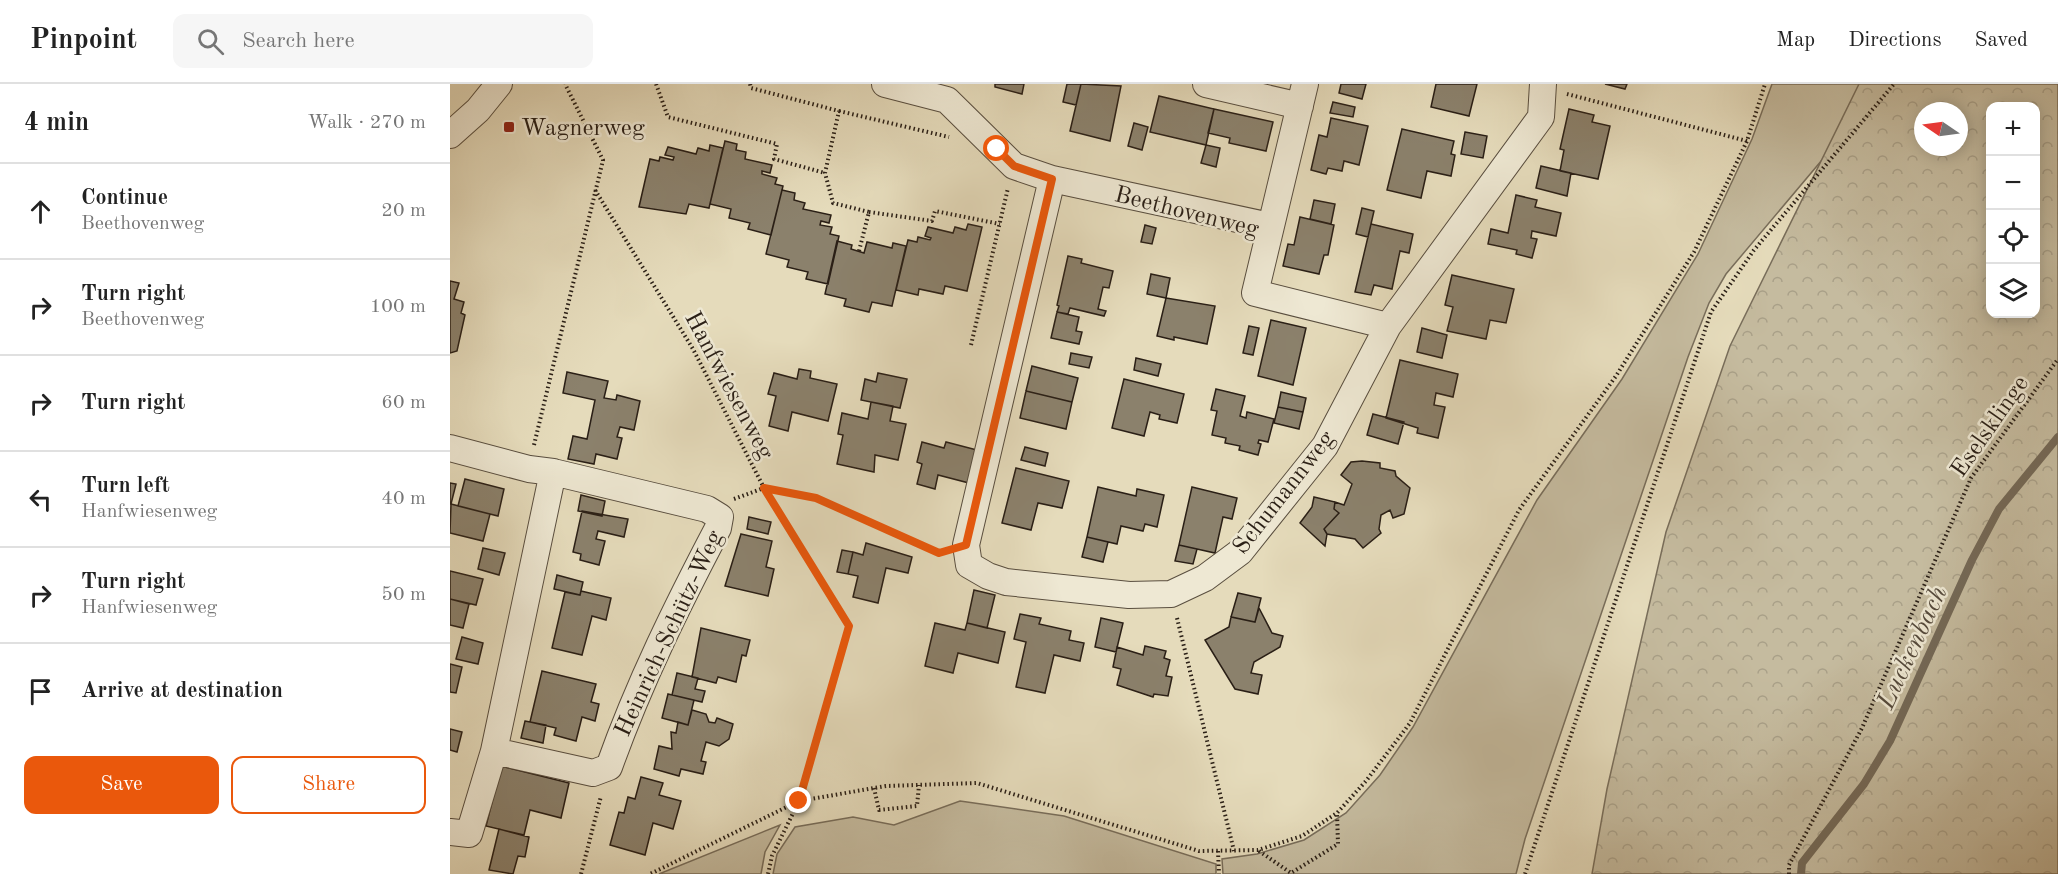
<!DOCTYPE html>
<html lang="en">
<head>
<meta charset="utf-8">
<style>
	:root { --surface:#fff; --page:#f6f6f6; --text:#222; --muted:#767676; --line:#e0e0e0; --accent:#ea580c }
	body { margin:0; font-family:"Old Standard TT",serif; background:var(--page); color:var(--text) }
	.controls { position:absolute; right:18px; top:18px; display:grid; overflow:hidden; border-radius:12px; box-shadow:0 3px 15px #0003 }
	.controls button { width:54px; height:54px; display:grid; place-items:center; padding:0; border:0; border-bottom:2px solid var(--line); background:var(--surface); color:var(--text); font:30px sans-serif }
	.compass { position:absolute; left:1464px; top:18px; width:54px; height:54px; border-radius:50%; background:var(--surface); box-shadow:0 3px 15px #0003; rotate:283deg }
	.stop { position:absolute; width:18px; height:18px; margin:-14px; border:4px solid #ea580c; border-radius:50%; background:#fff }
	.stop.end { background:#ea580c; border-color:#fff; box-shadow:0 2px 6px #0008 }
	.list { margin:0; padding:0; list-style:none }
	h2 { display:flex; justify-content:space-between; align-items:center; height:78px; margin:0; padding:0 24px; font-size:26px }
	h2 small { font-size:20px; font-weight:400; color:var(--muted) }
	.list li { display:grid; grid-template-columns:39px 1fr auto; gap:18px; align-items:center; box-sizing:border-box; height:96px; padding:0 24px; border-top:2px solid var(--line) }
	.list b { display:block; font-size:22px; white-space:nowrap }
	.list p { margin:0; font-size:20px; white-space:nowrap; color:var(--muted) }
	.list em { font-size:20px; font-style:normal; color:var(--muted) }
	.actions { display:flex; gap:12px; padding:18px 24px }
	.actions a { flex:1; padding:14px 0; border:2px solid var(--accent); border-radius:12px; text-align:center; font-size:21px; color:var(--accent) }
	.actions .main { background:var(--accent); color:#fff }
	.icon { flex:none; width:33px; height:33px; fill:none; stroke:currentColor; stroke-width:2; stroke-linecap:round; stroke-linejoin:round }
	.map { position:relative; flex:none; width:1608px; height:790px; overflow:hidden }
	header { display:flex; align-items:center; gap:36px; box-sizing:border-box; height:84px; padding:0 30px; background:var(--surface); border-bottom:2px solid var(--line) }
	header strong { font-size:28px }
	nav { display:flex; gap:33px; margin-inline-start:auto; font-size:21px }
	.search { width:420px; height:54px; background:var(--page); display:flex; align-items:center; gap:15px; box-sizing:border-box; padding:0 21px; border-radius:12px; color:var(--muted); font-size:22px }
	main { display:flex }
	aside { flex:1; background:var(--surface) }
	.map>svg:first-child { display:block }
	.grass { fill:#c5bb9f; stroke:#786d5a; stroke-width:1.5 }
	.park { fill:url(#park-crowns); stroke:#786d5a; stroke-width:1.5; fill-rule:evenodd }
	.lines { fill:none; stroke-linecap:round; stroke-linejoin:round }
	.stream { stroke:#746957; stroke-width:8 }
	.building { fill:#8b816c; stroke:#2a1f16; stroke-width:1.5 }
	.street-casing { stroke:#594e3f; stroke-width:28 }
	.path { stroke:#2a1f16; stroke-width:4; stroke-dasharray:1.5 3; stroke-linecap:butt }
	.street { stroke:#eee8d3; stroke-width:26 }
	.route { stroke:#ea580c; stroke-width:8 }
	.poi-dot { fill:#8f2418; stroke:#eee8d3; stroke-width:2 }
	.labels { text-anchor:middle; stroke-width:5; stroke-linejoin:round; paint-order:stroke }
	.poi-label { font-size:24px; fill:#2a1f16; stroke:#eee8d3; text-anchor:start }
	.street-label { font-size:24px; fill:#2a1f16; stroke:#eee8d3 }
	.water-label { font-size:26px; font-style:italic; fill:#554a3c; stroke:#eee8d3 }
</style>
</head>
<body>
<header>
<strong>Pinpoint</strong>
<div class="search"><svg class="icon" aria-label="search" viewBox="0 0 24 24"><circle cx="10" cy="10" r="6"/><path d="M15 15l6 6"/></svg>Search here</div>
<nav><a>Map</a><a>Directions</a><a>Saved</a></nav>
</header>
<main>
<aside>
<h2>4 min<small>Walk · 270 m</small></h2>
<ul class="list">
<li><svg class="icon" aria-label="ahead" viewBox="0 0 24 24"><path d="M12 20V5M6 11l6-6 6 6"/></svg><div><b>Continue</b><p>Beethovenweg</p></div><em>20 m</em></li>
<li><svg class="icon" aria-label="right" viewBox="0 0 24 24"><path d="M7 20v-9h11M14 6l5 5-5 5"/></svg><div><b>Turn right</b><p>Beethovenweg</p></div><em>100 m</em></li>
<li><svg class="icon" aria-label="right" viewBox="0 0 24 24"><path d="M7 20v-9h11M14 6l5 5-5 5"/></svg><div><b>Turn right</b></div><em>60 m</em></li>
<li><svg class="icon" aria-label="left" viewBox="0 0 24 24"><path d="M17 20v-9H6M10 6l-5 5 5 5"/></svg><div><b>Turn left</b><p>Hanfwiesenweg</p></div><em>40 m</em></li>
<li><svg class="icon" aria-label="right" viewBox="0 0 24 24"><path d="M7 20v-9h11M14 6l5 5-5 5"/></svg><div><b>Turn right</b><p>Hanfwiesenweg</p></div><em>50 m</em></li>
<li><svg class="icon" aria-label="arrive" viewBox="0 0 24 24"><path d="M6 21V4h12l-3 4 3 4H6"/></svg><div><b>Arrive at destination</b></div></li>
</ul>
<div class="actions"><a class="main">Save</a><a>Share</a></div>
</aside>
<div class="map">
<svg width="1608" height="790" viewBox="0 0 1608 790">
	<defs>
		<pattern id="park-crowns" width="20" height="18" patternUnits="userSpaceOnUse" patternTransform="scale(1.5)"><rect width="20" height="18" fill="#c5bb9f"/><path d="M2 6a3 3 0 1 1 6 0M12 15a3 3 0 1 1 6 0" fill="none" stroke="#a9a088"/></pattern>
	</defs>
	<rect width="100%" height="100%" fill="#e5dbbb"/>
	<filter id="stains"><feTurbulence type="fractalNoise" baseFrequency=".00333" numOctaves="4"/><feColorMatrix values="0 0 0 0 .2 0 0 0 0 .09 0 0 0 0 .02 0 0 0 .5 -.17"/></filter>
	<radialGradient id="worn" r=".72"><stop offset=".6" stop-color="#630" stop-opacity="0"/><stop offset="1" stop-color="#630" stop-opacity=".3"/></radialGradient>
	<!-- grass -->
	<path class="grass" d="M 1322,0 L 1436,0 L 1276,190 L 1259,219 L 1238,273 L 1075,755 L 1066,790 L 773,790 L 772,775 L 807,770 L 854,756 L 896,729 L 930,691 L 963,643 L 1087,416 L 1172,295 L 1248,170 L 1302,55 Z
		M 510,717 L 614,732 L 766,780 L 766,790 L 323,790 L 327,770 L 345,743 L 403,733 L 444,741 Z
		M 330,741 L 315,768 L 311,790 L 209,790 Z"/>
	<!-- park -->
	<path class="park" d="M 1409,0 L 1608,0 L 1608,790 L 1142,790 L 1157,705 L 1216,448 L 1280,262 ZM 1540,22 L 1586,22 L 1586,230 L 1540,230 ZM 1473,27 L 1509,27 L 1509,63 L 1473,63 Z"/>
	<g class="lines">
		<!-- stream -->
		<path class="stream" d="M 1351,790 L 1352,779 L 1414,700 L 1440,657 L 1522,476 L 1549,425 L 1608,353"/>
	</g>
	<!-- building -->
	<path class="building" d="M 545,0 L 574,0 L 572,10 L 545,3 Z
		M 617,0 L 631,0 L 626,21 L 613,18 Z
		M 631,0 L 671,2 L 660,57 L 620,47 Z
		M 891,0 L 916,0 L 912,15 L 889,9 Z
		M 986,0 L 1027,0 L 1019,32 L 981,23 Z
		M 1155,0 L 1177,0 L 1175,5 Z
		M 709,12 L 764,25 L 756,61 L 700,48 Z
		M 883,18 L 905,23 L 903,33 L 880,29 Z
		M 764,25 L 823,38 L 816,67 L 779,59 L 780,54 L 758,49 Z
		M 1119,25 L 1144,31 L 1142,38 L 1160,42 L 1148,95 L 1110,87 L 1114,66 L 1110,65 Z
		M 881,34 L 918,42 L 909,81 L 894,77 L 892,87 L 878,84 L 876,90 L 861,86 L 869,51 L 877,53 Z
		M 684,39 L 698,43 L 692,66 L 678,62 Z
		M 952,45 L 1004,57 L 1001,70 L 1005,71 L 1001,92 L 977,87 L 971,114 L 937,106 Z
		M 1015,48 L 1037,52 L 1033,74 L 1011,70 Z
		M 275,57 L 287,60 L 286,66 L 296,68 L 295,75 L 322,81 L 320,89 L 312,87 L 312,90 L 327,94 L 325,100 L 333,102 L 321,151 L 298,145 L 300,139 L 279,134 L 281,125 L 260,120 Z
		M 260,61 L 273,64 L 259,124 L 239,120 L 236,130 L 189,123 L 200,75 L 209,77 L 210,73 L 223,76 L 224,73 L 215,71 L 218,63 L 246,70 L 248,64 L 259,67 Z
		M 756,61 L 770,64 L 766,83 L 751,79 Z
		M 1091,82 L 1121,89 L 1117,112 L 1086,104 Z
		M 332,106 L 345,109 L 344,116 L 355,119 L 353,125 L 381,131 L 379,139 L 371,137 L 370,141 L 382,143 L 380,150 L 389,152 L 378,200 L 356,195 L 358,188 L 337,183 L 339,176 L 316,170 Z
		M 1066,111 L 1087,116 L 1085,123 L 1111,129 L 1106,152 L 1082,147 L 1081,154 L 1087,155 L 1082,174 L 1066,170 L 1067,166 L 1038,160 L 1041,145 L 1058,149 Z
		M 864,116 L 885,120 L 881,140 L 860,135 Z
		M 912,124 L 924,127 L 918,153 L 906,150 Z
		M 850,133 L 884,141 L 878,171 L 874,171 L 869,190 L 833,182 L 838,160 L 844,161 Z
		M 518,140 L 532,143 L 517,207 L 495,202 L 493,210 L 469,205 L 468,211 L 446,206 L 458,156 L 467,158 L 468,153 L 480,156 L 481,154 L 475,152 L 478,143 L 503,149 L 505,143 L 516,146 Z
		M 921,140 L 963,150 L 959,169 L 950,167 L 942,205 L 924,201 L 921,211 L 905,208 Z
		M 695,141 L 706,144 L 702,160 L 691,158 Z
		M 387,157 L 402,161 L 401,165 L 414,169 L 417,158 L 442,164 L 443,159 L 456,162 L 442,222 L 422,218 L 419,228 L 394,222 L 396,215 L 375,210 Z
		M 618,172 L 632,175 L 631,179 L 663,187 L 659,204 L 653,203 L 648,225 L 656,227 L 654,232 L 620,224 L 618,230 L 607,228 L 609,222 L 607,221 Z
		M 701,190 L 720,194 L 716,214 L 697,210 Z
		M 1002,191 L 1064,205 L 1056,239 L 1040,236 L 1036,255 L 997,247 L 1003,223 L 995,221 Z
		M 0,197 L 9,199 L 4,215 L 14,218 L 11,229 L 15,231 L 7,267 L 0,269 Z
		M 716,214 L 765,222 L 757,260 L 724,253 L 724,256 L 707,252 Z
		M 607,228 L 629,233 L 626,247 L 632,248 L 629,260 L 601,254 Z
		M 821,236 L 856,244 L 843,301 L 808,292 Z
		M 799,242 L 809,244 L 803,271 L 793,269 Z
		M 972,244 L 997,251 L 992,274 L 967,268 Z
		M 621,269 L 642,273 L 639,284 L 619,280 Z
		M 686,274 L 711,280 L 708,292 L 684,286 Z
		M 950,276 L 1008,290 L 1003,313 L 986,309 L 984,321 L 995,323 L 988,354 L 967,349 L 968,344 L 936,334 Z
		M 582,282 L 628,294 L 622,318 L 576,307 Z
		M 349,285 L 361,287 L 360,294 L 387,300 L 378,337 L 342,328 L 338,347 L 319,342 L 326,312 L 318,310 L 324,289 L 347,295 Z
		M 117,288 L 158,297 L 154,314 L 166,316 L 167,311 L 190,317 L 184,346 L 170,343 L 167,353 L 172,354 L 167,375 L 146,370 L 144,380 L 118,375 L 123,352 L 137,355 L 145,316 L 113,309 Z
		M 428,289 L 457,295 L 450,324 L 411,316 L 415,295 L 426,298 Z
		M 674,295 L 734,310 L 727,339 L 709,335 L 710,331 L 700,328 L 694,352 L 662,344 Z
		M 766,305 L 795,312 L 790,332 L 796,334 L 797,328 L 824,335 L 818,358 L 809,356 L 808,359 L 811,360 L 808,371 L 789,366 L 790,362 L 775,359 L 776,354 L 762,351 L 767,327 L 761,326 Z
		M 576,307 L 622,318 L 616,345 L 570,334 Z
		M 831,308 L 856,314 L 853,328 L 828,323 Z
		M 421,318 L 443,322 L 440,337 L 456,340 L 448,376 L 425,371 L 424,388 L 387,380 L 393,351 L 388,350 L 392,329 L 418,335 Z
		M 828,323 L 853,328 L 849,345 L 824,339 Z
		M 923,330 L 954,338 L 948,360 L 917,351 Z
		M 472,358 L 494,364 L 496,358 L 527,366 L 519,399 L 488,391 L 485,405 L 467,400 L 472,380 L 467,378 Z
		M 575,363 L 598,369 L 595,382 L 571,376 Z
		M 912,377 L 930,379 L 930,384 L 945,387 L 946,392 L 960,404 L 954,430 L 943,434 L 940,426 L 931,431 L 929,445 L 931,449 L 913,464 L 905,455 L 877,450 L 874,445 L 889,429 L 884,425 L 885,418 L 894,421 L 902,400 L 891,391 L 901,378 Z
		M 566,384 L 619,397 L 612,424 L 588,419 L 581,446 L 552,439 Z
		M 15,395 L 54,405 L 48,432 L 8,422 Z
		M 0,399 L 6,400 L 1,420 L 0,420 Z
		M 648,403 L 686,412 L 687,405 L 714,411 L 707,443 L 695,440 L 693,447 L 671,442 L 667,460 L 637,453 Z
		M 742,403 L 787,414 L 782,435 L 773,433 L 765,469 L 729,461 Z
		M 131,411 L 155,417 L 152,432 L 128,427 Z
		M 864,413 L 885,418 L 884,425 L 889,429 L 874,445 L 877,450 L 875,462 L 850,439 L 862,423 Z
		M 1,420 L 40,430 L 33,457 L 0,449 Z
		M 132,427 L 178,435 L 174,453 L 148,447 L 146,455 L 155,457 L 149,481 L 130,476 L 131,470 L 123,468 Z
		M 299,433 L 321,438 L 318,450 L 297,445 Z
		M 291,450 L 322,457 L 316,483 L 324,485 L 318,512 L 275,502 Z
		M 637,453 L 658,458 L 653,478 L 632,473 Z
		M 416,459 L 462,473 L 458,489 L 436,484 L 428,519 L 403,513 L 408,492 L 398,490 L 403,468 L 413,471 Z
		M 729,461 L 747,465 L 743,480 L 725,477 Z
		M 33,464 L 55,469 L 49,491 L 28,485 Z
		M 392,466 L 403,468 L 398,490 L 387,488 Z
		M 0,487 L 33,495 L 26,521 L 0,515 Z
		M 107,491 L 133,498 L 130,511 L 104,505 Z
		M 524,506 L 545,511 L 537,544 L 517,539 Z
		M 131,507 L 161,514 L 156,536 L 142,532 L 132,571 L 102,564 L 115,508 L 130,511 Z
		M 788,509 L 811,514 L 805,538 L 781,533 Z
		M 0,515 L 19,520 L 13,544 L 0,541 Z
		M 809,524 L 822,549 L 833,552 L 830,563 L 804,578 L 801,589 L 812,591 L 808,610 L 785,605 L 755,556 L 779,543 L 781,533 L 805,538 Z
		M 570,530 L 591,534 L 589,540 L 621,547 L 619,556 L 634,559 L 630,577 L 604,571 L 595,609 L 566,603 L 576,558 L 564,555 Z
		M 651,534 L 673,539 L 666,568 L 645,563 Z
		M 485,539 L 515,546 L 517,539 L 555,548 L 548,579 L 508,569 L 503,589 L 475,582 Z
		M 251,544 L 300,556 L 296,572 L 292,571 L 286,598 L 268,593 L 266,599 L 242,593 Z
		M 12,553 L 33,559 L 28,580 L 6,575 Z
		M 695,562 L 716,567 L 714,574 L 720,576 L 716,592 L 722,593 L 718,612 L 704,610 L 703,613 L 667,601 L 671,585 L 663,583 L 667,563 L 693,571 Z
		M 0,580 L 12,583 L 6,609 L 0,608 Z
		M 92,587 L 146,600 L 141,618 L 149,620 L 145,637 L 132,633 L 126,657 L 104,651 L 106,644 L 80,638 Z
		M 227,589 L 248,594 L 245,605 L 255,607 L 252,618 L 222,611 Z
		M 218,610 L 244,616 L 238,641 L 212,634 Z
		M 242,626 L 256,630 L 259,638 L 265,639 L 267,634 L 283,640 L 279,655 L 269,662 L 256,658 L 251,677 L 256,678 L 253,690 L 231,685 L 229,692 L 204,685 L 209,662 L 222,665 L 221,648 L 226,649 L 228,638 L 238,641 Z
		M 75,637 L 96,641 L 93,659 L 71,654 Z
		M 0,645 L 12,648 L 7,668 L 0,666 Z
		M 51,682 L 119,699 L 111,734 L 80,726 L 74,751 L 36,742 Z
		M 191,693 L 213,699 L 209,711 L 231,717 L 223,745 L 203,739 L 195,771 L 160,761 L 169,728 L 174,729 L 178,713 L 185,715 Z
		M 49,745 L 79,753 L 75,773 L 68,772 L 63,790 L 39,786 Z"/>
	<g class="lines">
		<defs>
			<path id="street" d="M 435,0 L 497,16 L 564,82 L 602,95 L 820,142
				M 756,0 L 850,22
				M 855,0 L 805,209 L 938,242
				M 0,51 L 28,26 L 49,0
				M 602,95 L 516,461 L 519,481 L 538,492 L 556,498 L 679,511 L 721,510 L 755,494 L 790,468 L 875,362 L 938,242 L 1091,33 L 1093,0
				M 0,364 L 79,385 L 103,388 L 44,667 L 19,750 L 0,748
				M 44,667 L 143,689 L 159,683 C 189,599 227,522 268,444 L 270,433 L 257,425 L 103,388"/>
		</defs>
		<!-- street casing -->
		<use href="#street" class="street-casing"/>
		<!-- path -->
		<path class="path" d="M 206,0 L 218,33 L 327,60 L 324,75 L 375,89
			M 300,0 L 301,4 L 389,27 L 375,89 L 383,119 L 419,128 L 409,167
			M 1117,10 L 1297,57
			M 389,27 L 499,53
			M 145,106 L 243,265 L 314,404 L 399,541 L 349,717 L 200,790
			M 419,128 L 482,137 L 485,127 L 550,140
			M 521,261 L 558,104
			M 84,361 L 153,76 L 115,0
			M 284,415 L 314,404 L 366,414 L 489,469 L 493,468
			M 727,534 L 784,767
			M 424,704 L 429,726 L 467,722 L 469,701
			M 768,767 L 769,790
			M 809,767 L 841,789 L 888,760 L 887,729
			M 131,790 L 151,712
			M 318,790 L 322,772 L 349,717 L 436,702 L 527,699 L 749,767 L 808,766 L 852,752 L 887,729 L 916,697 L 960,639 L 1069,426 L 1166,292 L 1244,168 L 1297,57 L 1315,0
			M 1075,790 L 1261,228 L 1304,166 L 1444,0
			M 1339,790 L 1339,781 L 1412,644 L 1521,394 L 1608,275"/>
		<!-- street -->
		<use href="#street" class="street"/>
	</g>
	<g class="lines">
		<!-- route -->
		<path class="route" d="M 349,717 L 399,542 L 314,404 L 366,414 L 489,469 L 516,461 L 602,95 L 564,82 L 547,65"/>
	</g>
	<!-- markers -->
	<rect class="poi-dot" x="53" y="37" width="12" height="12" rx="3"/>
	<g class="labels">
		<!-- poi labels -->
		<g class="poi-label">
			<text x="71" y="51">Wagnerweg</text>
		</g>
		<!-- street labels -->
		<g class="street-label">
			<text transform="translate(737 127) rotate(14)" y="8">Beethovenweg</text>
			<text transform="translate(280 301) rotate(62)" y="8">Hanfwiesenweg</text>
			<text transform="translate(1539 342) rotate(-55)" y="8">Eselsklinge</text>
			<text transform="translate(833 408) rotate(-52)" y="8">Schumannweg</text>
			<text transform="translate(218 549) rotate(-65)" y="8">Heinrich-Schütz-Weg</text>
		</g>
		<!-- water labels -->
		<g class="water-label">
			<text transform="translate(1461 563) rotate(-65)" y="9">Luckenbach</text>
		</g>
	</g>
	<rect width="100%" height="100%" filter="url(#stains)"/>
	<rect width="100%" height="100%" fill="url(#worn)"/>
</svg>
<div class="controls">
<button>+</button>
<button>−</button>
<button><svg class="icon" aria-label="locate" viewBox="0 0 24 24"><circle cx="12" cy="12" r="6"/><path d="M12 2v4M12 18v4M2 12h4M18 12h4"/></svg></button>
<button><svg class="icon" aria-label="layers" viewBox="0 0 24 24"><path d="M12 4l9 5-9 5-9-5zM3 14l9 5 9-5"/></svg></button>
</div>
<svg class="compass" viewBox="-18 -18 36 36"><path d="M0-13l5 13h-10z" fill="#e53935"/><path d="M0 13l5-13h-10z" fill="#767676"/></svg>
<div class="stop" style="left:547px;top:65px"></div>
<div class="stop end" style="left:349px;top:717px"></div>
</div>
</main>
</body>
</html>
